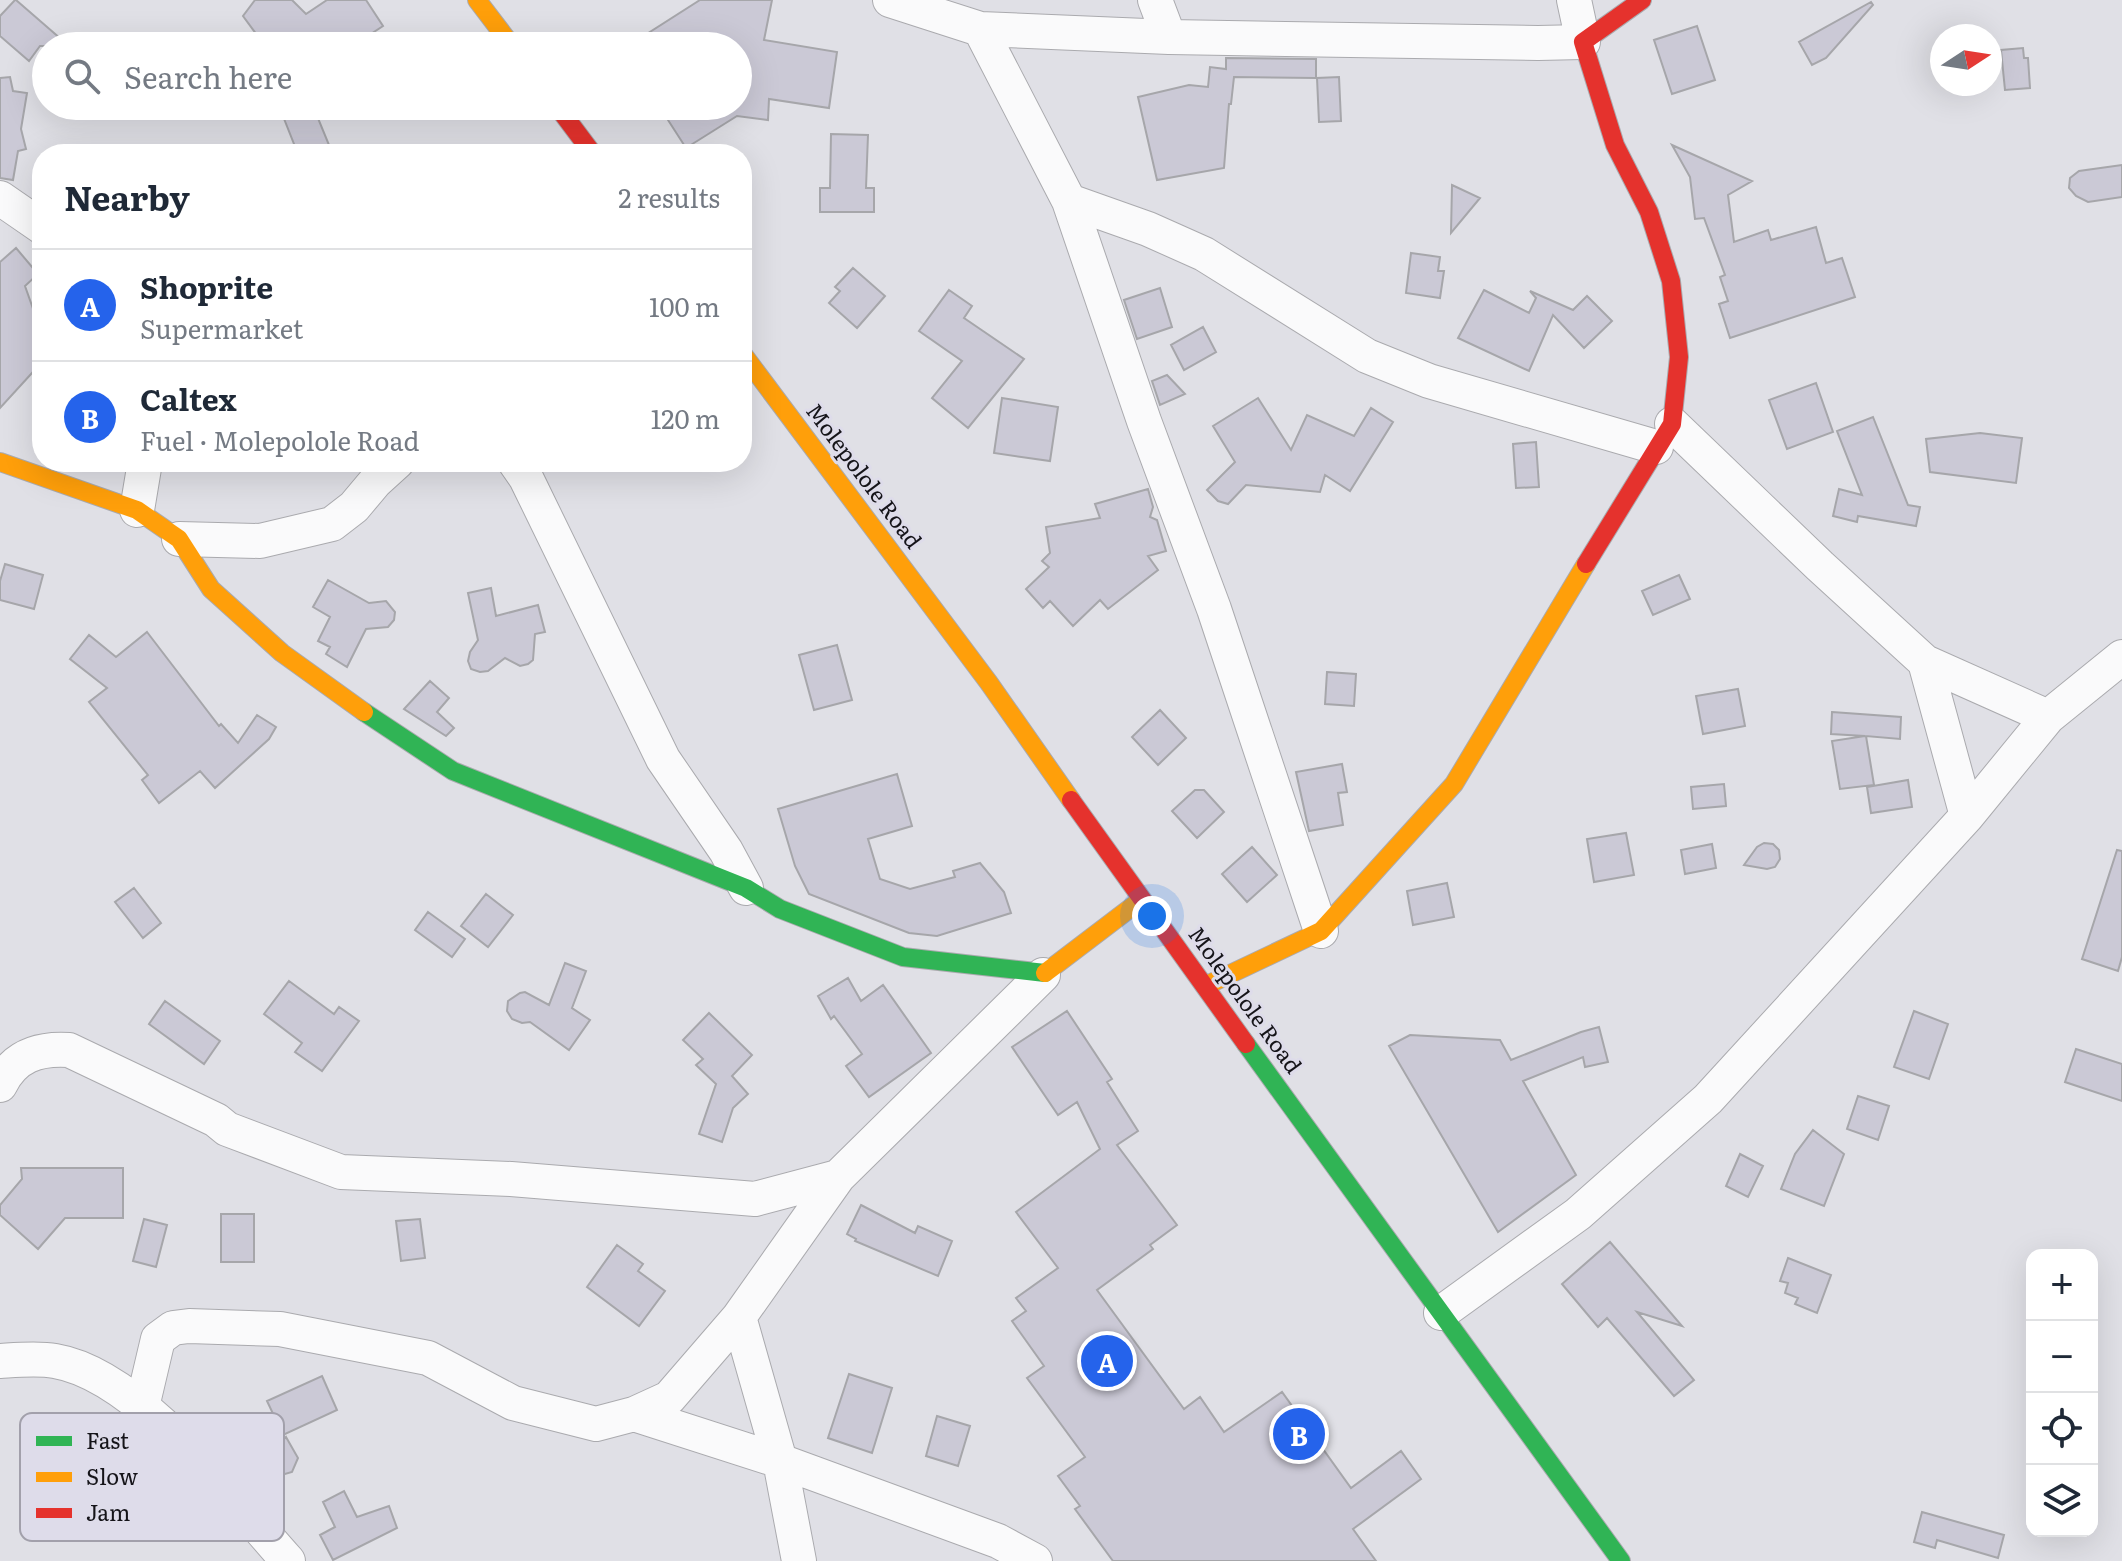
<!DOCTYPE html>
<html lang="en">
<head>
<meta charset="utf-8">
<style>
	:root { --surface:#fff; --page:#f2f2f3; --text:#1f2937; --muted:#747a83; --line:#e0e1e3; --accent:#2563eb }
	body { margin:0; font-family:Literata,serif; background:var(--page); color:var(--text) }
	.controls { position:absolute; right:24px; bottom:24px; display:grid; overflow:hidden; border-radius:16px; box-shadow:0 8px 32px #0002 }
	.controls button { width:72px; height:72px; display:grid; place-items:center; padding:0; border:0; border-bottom:2px solid var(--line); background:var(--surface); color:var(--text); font:40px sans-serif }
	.compass { position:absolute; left:1930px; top:24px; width:72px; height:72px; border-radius:50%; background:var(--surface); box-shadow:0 8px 32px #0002; rotate:78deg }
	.you { position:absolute; left:1152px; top:916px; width:28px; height:28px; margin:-20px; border:6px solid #fff; border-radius:50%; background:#1a73e8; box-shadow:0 0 0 12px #1a73e833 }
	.badge { display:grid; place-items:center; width:52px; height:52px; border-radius:50%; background:var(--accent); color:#fff; font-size:26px; font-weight:700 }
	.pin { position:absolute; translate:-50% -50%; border:4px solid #fff; box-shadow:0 2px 8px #0006 }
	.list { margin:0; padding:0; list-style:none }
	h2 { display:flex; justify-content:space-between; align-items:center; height:104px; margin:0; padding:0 32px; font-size:34px }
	h2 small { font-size:26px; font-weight:400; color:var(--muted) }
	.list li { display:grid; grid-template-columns:52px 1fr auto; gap:24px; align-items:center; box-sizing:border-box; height:112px; padding:0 32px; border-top:2px solid var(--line) }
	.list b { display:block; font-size:30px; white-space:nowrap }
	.list p { margin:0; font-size:26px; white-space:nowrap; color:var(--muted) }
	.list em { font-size:26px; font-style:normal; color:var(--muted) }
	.icon { flex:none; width:44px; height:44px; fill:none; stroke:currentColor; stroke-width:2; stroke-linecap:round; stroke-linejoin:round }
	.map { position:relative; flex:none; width:2122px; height:1561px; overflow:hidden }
	.search { position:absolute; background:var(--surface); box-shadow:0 8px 32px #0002; left:32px; top:32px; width:720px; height:88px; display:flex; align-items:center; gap:20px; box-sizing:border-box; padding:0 28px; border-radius:44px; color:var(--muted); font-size:30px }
	.panel { position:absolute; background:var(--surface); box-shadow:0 8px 32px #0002; left:32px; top:144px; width:720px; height:328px; border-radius:32px }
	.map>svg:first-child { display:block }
	.building { fill:#cbc9d6; stroke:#a6a6aa; stroke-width:2 }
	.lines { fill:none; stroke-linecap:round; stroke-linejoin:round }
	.street-casing { stroke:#aaaaae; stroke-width:36 }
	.fast-casing { stroke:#aaaaae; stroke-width:20 }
	.slow-casing { stroke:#aaaaae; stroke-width:20 }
	.jam-casing { stroke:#aaaaae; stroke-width:20 }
	.street { stroke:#fafafb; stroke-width:34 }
	.fast { stroke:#30b455; stroke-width:18 }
	.slow { stroke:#ff9f0a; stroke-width:18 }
	.jam { stroke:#e5322d; stroke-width:18 }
	.labels { text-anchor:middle; stroke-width:6; stroke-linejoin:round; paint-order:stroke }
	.street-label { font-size:22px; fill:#151419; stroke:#dedcea }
	.key { fill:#dedcea; stroke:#a2a0ab; stroke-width:2 }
	.key-label { font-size:22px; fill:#151419 }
</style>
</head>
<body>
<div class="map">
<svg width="2122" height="1561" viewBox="0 0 2122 1561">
	<rect width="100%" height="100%" fill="#e0e0e6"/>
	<!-- building -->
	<path class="building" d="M 15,0 L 16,0 L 69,46 L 40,46 L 29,61 L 0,36 L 0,16 Z
		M 255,0 L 292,0 L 306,14 L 327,0 L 366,0 L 383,26 L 357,43 L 353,37 L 340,46 L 265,46 L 243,16 Z
		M 700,0 L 772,0 L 764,40 L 837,52 L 829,108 L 769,99 L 768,120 L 737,116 L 686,148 L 659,106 L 738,106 L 738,46 L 628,46 Z
		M 1871,2 L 1873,5 L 1826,58 L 1812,65 L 1799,42 Z
		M 1697,26 L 1715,80 L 1672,94 L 1654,40 Z
		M 2023,48 L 2024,58 L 2028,58 L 2030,88 L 2005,90 L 2001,50 Z
		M 1226,58 L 1316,59 L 1316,78 L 1234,77 L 1231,104 L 1229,104 L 1224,168 L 1157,180 L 1138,97 L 1189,85 L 1208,87 L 1210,67 L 1226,69 Z
		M 10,77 L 13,91 L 27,93 L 21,129 L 26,149 L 18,151 L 13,180 L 0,178 L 0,78 Z
		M 1339,77 L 1341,121 L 1319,122 L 1317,78 Z
		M 279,106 L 313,106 L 329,145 L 308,154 L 298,154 Z
		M 831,134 L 868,135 L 866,188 L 874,188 L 874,212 L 820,212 L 820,188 L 830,188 Z
		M 1672,145 L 1752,181 L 1728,195 L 1734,242 L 1768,230 L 1771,240 L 1816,227 L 1826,263 L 1842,258 L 1855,297 L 1730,338 L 1719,304 L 1728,301 L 1720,277 L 1725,275 L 1704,218 L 1695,219 L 1690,177 Z
		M 2122,165 L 2122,197 L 2088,202 L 2076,196 L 2069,188 L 2070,178 L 2079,171 Z
		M 1452,185 L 1480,198 L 1451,233 Z
		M 16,248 L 38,274 L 25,286 L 42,334 L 42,362 L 0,408 L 0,262 Z
		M 1411,253 L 1440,257 L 1438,271 L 1444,271 L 1440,298 L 1406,293 Z
		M 853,268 L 885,296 L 857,328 L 829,303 L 840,291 L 835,287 Z
		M 1160,288 L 1172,327 L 1137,339 L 1124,300 Z
		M 949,290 L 972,306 L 964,318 L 1024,359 L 968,428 L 932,398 L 962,361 L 919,331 Z
		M 1484,290 L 1529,313 L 1536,298 L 1530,291 L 1573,310 L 1587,296 L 1612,321 L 1584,348 L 1553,315 L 1529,371 L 1458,338 Z
		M 1203,327 L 1216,352 L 1184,370 L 1171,345 Z
		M 1167,375 L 1185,394 L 1160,405 L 1152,381 Z
		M 1816,383 L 1833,432 L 1787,449 L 1769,400 Z
		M 1002,398 L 1058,407 L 1050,461 L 994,453 Z
		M 1258,398 L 1291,450 L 1307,415 L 1354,436 L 1371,408 L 1393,422 L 1350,491 L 1325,475 L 1320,492 L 1246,485 L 1228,504 L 1218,501 L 1207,490 L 1235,462 L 1213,426 Z
		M 1873,417 L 1908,505 L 1920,507 L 1916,526 L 1858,516 L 1857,522 L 1833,516 L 1839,489 L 1862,495 L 1837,431 Z
		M 1980,433 L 2022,438 L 2016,483 L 1930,472 L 1926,439 Z
		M 1536,442 L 1539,487 L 1516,488 L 1513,444 Z
		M 1148,489 L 1153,507 L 1150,517 L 1157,520 L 1166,551 L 1148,556 L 1158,570 L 1108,609 L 1100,600 L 1073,626 L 1050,601 L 1043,608 L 1026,589 L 1049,567 L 1042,561 L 1050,553 L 1046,527 L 1100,518 L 1095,504 Z
		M 5,564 L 43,575 L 34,609 L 0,600 L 0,581 Z
		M 1679,575 L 1690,599 L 1653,615 L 1642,591 Z
		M 328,580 L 369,603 L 386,601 L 395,612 L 394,620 L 388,627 L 366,629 L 347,667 L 326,654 L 330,647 L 318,641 L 330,617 L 313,607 Z
		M 491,588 L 496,616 L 538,605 L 545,632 L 535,634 L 533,660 L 528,664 L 520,666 L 505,658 L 488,671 L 480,672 L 471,669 L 468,661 L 470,652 L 478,640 L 468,593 Z
		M 147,632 L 219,726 L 221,724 L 238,743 L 257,715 L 276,727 L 269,739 L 215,788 L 200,771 L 159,803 L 142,780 L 148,775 L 89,702 L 107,688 L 70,659 L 89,635 L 116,657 Z
		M 837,645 L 852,700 L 814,710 L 799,655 Z
		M 1327,672 L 1356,674 L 1354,706 L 1325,704 Z
		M 430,681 L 449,698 L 437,712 L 454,728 L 446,736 L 404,709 Z
		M 1738,689 L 1745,726 L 1703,734 L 1696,696 Z
		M 1160,710 L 1186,738 L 1158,765 L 1132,737 Z
		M 1832,712 L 1901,717 L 1900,739 L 1866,736 L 1874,785 L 1840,789 L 1832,741 L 1865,736 L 1831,734 Z
		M 1342,764 L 1347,792 L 1338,793 L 1343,825 L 1309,831 L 1296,772 Z
		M 897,774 L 912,826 L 868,839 L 880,879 L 910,889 L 955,877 L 953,871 L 980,863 L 1004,892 L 1011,913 L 937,936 L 909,933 L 809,894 L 795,866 L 778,809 Z
		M 1908,780 L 1912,807 L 1871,813 L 1867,787 Z
		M 1724,784 L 1726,806 L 1693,809 L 1691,787 Z
		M 1195,790 L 1204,790 L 1224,812 L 1197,838 L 1172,811 Z
		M 1626,833 L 1634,875 L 1594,882 L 1587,839 Z
		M 1764,843 L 1773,844 L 1779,850 L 1780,859 L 1775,867 L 1767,869 L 1744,865 L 1757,847 Z
		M 1712,844 L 1716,868 L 1685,874 L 1681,850 Z
		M 1252,847 L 1277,875 L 1247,902 L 1222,874 Z
		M 2117,850 L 2122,851 L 2122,957 L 2118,971 L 2082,959 Z
		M 1447,883 L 1454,917 L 1413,925 L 1407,891 Z
		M 134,888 L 161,923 L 143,938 L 115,902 Z
		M 486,894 L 513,915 L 488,947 L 461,926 Z
		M 428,912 L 465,939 L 452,957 L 415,930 Z
		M 565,963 L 586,971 L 572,1008 L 590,1020 L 569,1050 L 530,1022 L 522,1023 L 512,1019 L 507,1011 L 508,1001 L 520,993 L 525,992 L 549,1005 Z
		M 848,978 L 861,1001 L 883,985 L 931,1053 L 869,1097 L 846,1066 L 862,1054 L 834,1016 L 831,1019 L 818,996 Z
		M 289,981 L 334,1014 L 339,1007 L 359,1021 L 322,1071 L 295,1052 L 302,1043 L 264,1014 Z
		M 165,1001 L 220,1041 L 204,1064 L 149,1024 Z
		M 1067,1011 L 1112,1079 L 1107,1082 L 1138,1131 L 1117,1145 L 1177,1225 L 1150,1245 L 1153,1249 L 1097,1290 L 1184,1409 L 1200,1397 L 1224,1432 L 1282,1392 L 1351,1488 L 1401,1451 L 1421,1479 L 1353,1529 L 1376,1561 L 1113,1561 L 1075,1509 L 1080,1506 L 1058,1476 L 1085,1457 L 1027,1378 L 1044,1366 L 1012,1321 L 1026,1311 L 1016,1298 L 1058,1268 L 1016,1212 L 1100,1149 L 1077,1102 L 1058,1115 L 1012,1047 Z
		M 1914,1011 L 1948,1024 L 1929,1079 L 1894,1067 Z
		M 709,1013 L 752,1055 L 732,1076 L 748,1094 L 733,1108 L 722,1142 L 699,1134 L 716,1084 L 696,1065 L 703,1059 L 683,1040 Z
		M 1599,1027 L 1608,1062 L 1585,1067 L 1583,1057 L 1523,1081 L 1576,1175 L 1498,1232 L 1389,1046 L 1410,1035 L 1500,1040 L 1511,1060 L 1581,1032 Z
		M 2076,1049 L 2122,1064 L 2122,1101 L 2065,1082 Z
		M 1858,1096 L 1889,1106 L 1878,1140 L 1847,1129 Z
		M 1813,1130 L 1844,1154 L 1824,1206 L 1781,1189 L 1795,1154 Z
		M 1740,1154 L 1763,1166 L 1748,1197 L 1726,1186 Z
		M 21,1168 L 123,1168 L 123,1218 L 65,1218 L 38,1249 L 0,1215 L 0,1205 L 22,1179 Z
		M 861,1205 L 915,1233 L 918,1226 L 952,1241 L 938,1276 L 855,1241 L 856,1239 L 847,1234 Z
		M 221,1214 L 254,1214 L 254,1262 L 221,1262 Z
		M 144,1219 L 167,1225 L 156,1267 L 133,1261 Z
		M 420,1219 L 425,1258 L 401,1261 L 396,1221 Z
		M 1610,1242 L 1682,1326 L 1637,1312 L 1694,1380 L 1674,1396 L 1607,1318 L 1598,1327 L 1562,1284 Z
		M 617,1245 L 643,1264 L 638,1271 L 665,1291 L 639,1326 L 587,1287 Z
		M 1788,1258 L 1831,1275 L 1817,1313 L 1795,1304 L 1798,1298 L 1785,1293 L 1788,1283 L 1780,1281 Z
		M 849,1374 L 892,1388 L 872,1453 L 828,1438 Z
		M 322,1376 L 337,1410 L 283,1435 L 267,1401 Z
		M 937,1416 L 970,1426 L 958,1466 L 926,1456 Z
		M 286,1437 L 298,1458 L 292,1472 L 285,1474 L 273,1469 L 270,1460 L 272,1451 Z
		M 344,1491 L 357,1517 L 389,1506 L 397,1528 L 333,1560 L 320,1535 L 335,1527 L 323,1502 Z
		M 1922,1512 L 2004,1535 L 1998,1558 L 1937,1540 L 1935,1548 L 1914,1542 Z"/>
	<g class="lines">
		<defs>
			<path id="street" d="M 890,0 L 980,29 L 1169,37 L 1538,43 L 1583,42 L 1574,0
				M 1155,0 L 1169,37
				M 980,29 L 1069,201 L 1144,421 L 1214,609 L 1321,931
				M 0,198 L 42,227
				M 1069,201 L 1148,229 L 1204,254 L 1367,356 L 1429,381 L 1656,447
				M 1672,424 L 1820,566 L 1925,662 L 2048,717
				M 515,462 L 526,478 L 663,759 L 726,851 L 746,888
				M 137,510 L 145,462
				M 179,539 L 260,541 L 332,524 L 354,507 L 375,482 L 397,462
				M 1925,662 L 1967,816
				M 0,1085 C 14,1056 38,1048 69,1050 L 216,1120 L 227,1129 L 341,1172 L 511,1179 L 755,1199 L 838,1177
				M 1441,1313 L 1578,1214 L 1708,1099 L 1967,816 L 2048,717 L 2122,657
				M 739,1317 L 780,1461 L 799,1561
				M 0,1361 C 17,1360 38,1358 55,1361 C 139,1375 232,1499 288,1561
				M 142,1407 L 158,1339 L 173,1328 L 189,1326 L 280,1329 L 428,1358 L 513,1403 L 596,1424 L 634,1414 L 669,1398 L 739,1317 L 838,1177 L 1043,975
				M 634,1414 L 780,1461 L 998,1541 L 1035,1561"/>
			<path id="fast" d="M 364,712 L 453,771 L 746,888 L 780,909 L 903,957 L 1045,973
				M 1246,1044 L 1621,1561"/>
			<path id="slow" d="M 477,0 L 512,46
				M 742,353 L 989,683 L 1071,800
				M 0,462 L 137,510 L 179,539 L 211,589 L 282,653 L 364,712
				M 1045,973 L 1141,900
				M 1205,986 L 1321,931 L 1454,784 L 1586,564"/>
			<path id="jam" d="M 557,106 L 593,154
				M 1586,564 L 1672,424 L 1679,357 L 1671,281 L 1649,212 L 1615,145 L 1583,42 L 1642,0
				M 1071,800 L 1246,1044"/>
		</defs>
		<!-- street casing -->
		<use href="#street" class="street-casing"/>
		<!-- fast casing -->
		<use href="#fast" class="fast-casing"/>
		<!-- slow casing -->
		<use href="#slow" class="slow-casing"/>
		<!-- jam casing -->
		<use href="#jam" class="jam-casing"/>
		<!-- street -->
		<use href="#street" class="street"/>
		<!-- fast -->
		<use href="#fast" class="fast"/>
		<!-- slow -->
		<use href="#slow" class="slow"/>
		<!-- jam -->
		<use href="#jam" class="jam"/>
	</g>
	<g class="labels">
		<!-- street labels -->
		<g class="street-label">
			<text transform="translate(864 476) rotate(53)" y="8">Molepolole Road</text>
			<text transform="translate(1245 1000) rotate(54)" y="8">Molepolole Road</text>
		</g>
	</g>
	<!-- legend -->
	<rect x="20" y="1413" width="264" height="128" rx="12" class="key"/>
	<rect x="36" y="1436" width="36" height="10" fill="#30b455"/>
	<rect x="36" y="1472" width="36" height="10" fill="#ff9f0a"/>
	<rect x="36" y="1508" width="36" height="10" fill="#e5322d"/>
	<g class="key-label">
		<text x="86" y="1449">Fast</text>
		<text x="86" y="1485">Slow</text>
		<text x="86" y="1521">Jam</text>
	</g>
</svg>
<div class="controls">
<button>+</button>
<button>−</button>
<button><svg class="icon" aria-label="locate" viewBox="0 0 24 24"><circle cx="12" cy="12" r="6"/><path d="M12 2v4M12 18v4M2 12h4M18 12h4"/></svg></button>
<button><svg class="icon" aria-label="layers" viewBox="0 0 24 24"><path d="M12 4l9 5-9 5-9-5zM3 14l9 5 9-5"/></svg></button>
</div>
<svg class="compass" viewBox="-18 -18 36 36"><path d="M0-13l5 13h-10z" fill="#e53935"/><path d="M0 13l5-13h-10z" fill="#747a83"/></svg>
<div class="you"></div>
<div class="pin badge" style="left:1107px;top:1361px">A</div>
<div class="pin badge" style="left:1299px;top:1434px">B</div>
<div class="search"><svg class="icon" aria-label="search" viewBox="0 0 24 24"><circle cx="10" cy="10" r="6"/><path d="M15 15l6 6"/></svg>Search here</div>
<section class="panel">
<h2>Nearby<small>2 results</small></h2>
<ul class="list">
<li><span class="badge">A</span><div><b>Shoprite</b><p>Supermarket</p></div><em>100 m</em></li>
<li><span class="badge">B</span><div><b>Caltex</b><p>Fuel · Molepolole Road</p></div><em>120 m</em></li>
</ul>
</section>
</div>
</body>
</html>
